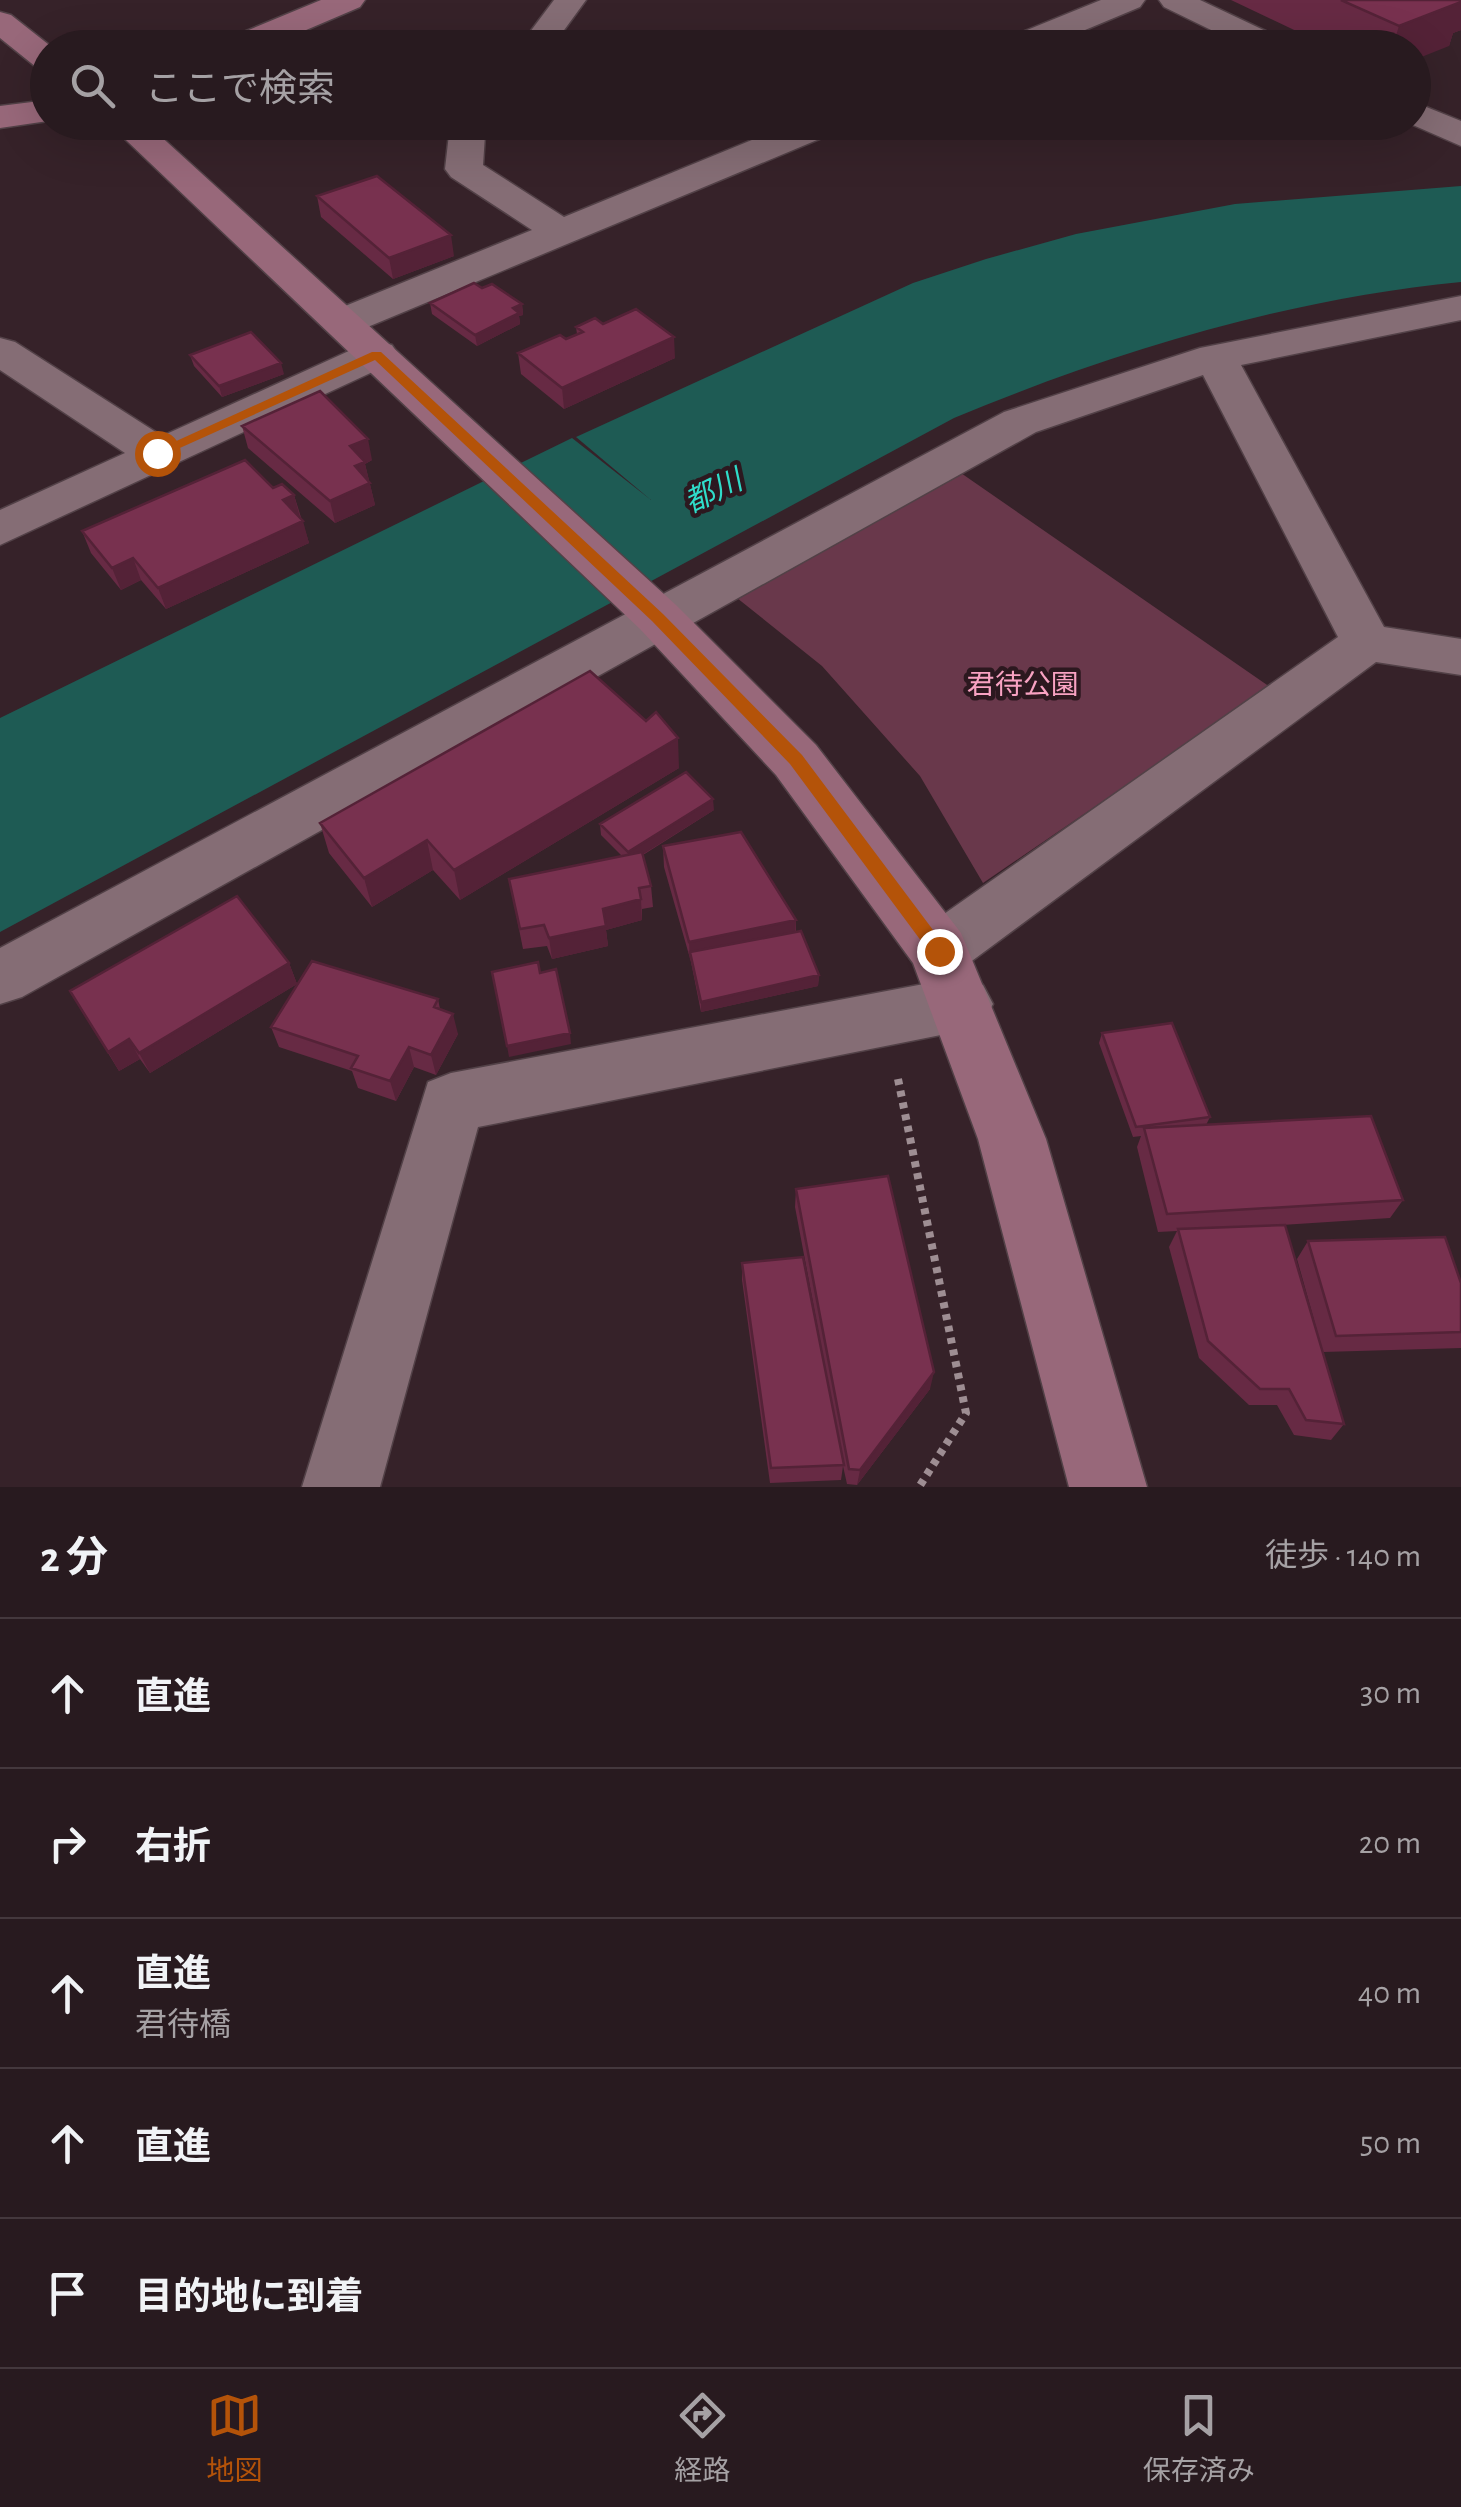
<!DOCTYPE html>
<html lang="ja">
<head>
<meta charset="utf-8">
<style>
	:root { --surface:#281a1f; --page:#302328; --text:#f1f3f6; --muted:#a5a1a4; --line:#44383d; --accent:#b45309 }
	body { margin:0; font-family:"Alegreya Sans","Noto Sans JP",sans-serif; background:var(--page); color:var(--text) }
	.stop { position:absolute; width:30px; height:30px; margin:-22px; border:8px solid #b45309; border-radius:50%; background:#fff }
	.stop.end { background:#b45309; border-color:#fff; box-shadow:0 2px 10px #0008 }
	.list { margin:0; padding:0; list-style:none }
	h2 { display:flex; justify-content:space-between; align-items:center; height:130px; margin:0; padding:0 40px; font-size:42px }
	h2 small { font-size:32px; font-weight:400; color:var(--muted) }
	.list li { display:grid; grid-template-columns:65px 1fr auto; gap:30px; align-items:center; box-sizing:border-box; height:150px; padding:0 40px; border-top:2px solid var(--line) }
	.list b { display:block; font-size:38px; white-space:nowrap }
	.list p { margin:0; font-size:32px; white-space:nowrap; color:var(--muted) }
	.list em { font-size:32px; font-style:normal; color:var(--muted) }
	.icon { flex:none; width:55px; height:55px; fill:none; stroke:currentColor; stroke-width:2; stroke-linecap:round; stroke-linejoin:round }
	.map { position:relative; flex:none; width:1461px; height:1487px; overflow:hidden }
	.search { position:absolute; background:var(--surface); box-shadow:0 10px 40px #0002; left:30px; right:30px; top:30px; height:110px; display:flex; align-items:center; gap:25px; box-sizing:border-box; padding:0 35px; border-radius:55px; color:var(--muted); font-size:38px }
	.sheet { height:880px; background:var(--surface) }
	nav { display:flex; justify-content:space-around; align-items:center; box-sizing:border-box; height:140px; border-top:2px solid var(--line); background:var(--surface); font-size:28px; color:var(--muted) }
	nav a { display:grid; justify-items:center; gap:5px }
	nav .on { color:var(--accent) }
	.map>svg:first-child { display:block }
	.green { fill:#69384b }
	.water { fill:#1e5b54 }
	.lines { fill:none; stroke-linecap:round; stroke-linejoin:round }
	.street-casing { stroke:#524147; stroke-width:3 }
	.secondary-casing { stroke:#524147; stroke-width:3 }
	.path { stroke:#9e8e93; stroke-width:8; stroke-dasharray:6 6; stroke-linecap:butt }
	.street { fill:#856d75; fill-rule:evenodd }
	.secondary { fill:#98687a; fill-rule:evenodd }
	.wall { fill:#672a44 }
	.shaded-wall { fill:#542237 }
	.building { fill:#78314f; stroke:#542237; stroke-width:2.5 }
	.route { fill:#b45309 }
	.labels { text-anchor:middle; stroke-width:9; stroke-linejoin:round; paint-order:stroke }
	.park-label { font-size:28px; fill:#f8a2c2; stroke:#2c181f }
	.water-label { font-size:30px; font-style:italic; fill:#2fdcc9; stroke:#2c181f }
</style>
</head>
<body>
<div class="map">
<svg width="1461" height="1487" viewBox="0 0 1461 1487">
	<rect width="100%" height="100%" fill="#362229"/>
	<!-- green -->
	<path class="green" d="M 958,471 L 1270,687 L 983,883 L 920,776 L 822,666 L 737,598 Z"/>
	<!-- water -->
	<path class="water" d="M 1461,186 L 1461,282 C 1287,299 1115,351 954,418 L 0,932 L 0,718 L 572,438 L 651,500 L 576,437 L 913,283 L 986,259 L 1076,234 L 1235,204 Z"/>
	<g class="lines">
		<defs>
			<path id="street" d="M 554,0 L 586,0 L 551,48 L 518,48 Z
				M 1101,0 L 1145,0 L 1140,7 L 1042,48 L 996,48 L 1000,41 Z
				M 1159,0 L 1200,0 L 1287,41 L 1291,48 L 1248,48 L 1164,7 Z
				M 1414,102 L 1461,121 L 1461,146 L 1406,122 L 1414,122 Z
				M 457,122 L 493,122 L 485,135 L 483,165 L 564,217 L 796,122 L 845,122 L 841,130 L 358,331 L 343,335 L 328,331 L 322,322 L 328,313 L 532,230 L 451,177 L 445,169 L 449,134 Z
				M 1461,296 L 1461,320 L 1241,365 L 1384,627 L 1461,639 L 1461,675 L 1376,662 L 961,969 L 939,977 L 917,969 L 908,951 L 917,933 L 1338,637 L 1203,375 L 1036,432 L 22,997 L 0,1004 L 0,948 L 1004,412 L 1200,348 Z
				M 0,338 L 15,342 L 162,436 L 362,345 L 377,341 L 392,345 L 398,354 L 392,363 L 0,545 L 0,510 L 125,453 L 0,370 Z
				M 961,977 L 983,985 L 993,1004 L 983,1023 L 961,1031 L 478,1127 L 380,1487 L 302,1487 L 428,1082 L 451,1073 Z"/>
			<path id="secondary" d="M 321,0 L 365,0 L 360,7 L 264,48 L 218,48 L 222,41 Z
				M 0,12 L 11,15 L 53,48 L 48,48 L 48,70 L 36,67 L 0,38 Z
				M 48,100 L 48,121 L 0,128 L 0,106 Z
				M 107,122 L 145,122 L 676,605 L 816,745 L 961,933 L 1046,1139 L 1147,1487 L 1069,1487 L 978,1139 L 913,963 L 776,775 L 640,629 Z"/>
		</defs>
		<!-- street casing -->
		<use href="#street" class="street-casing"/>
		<!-- secondary casing -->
		<use href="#secondary" class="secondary-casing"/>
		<!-- path -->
		<path class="path" d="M 898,1079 L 966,1413 L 919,1487"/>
		<!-- street -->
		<use href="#street" class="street"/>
		<!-- secondary -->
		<use href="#secondary" class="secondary"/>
	</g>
	<!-- wall -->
	<path class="wall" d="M 1231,0 L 1461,0 L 1461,30 L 1453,33 L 1449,46 L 1332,48 Z
		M 317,196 L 454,256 L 393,279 L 321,217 Z
		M 482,288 L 522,304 L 523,315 L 519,316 L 520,324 L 477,346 L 432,314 L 430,303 Z
		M 603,324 L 675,358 L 564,409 L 521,374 L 518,353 L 566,339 L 577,334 L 576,327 Z
		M 190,355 L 284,374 L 222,397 L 194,366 Z
		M 242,426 L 372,460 L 365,464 L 375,505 L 335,523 L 248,448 Z
		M 273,488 L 294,495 L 309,543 L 166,609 L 141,580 L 121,590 L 91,553 L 82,531 Z
		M 646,721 L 679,768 L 460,900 L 433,870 L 372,907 L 329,853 L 320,823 Z
		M 714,810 L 643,855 L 651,886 L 653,907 L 642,909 L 642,920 L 606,930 L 608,946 L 552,959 L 547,946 L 523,949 L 509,879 L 622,856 L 601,835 L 600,824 Z
		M 663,846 L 796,920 L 796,932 L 819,975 L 818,986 L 701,1012 L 691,962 L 664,867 Z
		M 289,963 L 297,984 L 150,1073 L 140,1059 L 119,1071 L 70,991 Z
		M 438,999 L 440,1009 L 458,1034 L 436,1075 L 414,1067 L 396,1101 L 358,1088 L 352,1071 L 279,1047 L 271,1027 Z
		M 1102,1033 L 1210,1117 L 1206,1125 L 1403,1200 L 1390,1218 L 1266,1226 L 1344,1424 L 1331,1440 L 1294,1435 L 1277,1405 L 1249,1405 L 1199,1358 L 1169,1247 L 1177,1231 L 1158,1232 L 1137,1147 L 1141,1136 L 1133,1137 L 1099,1043 Z
		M 796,1189 L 930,1389 L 857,1485 L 847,1484 L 843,1466 L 841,1480 L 770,1483 L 742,1280 L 742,1263 L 839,1441 L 795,1207 Z
		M 1308,1241 L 1461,1283 L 1461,1348 L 1323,1352 L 1297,1259 Z"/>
	<!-- shaded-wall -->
	<path class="shaded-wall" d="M 1461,0 L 1461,30 L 1453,33 L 1449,46 L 1414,60 L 1414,48 L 1392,48 L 1399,26 Z
		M 451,235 L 454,256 L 393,279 L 389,258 Z
		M 522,304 L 523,315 L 519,316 L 520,324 L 477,346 L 475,335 L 513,308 Z
		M 674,337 L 675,358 L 564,409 L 562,388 Z
		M 281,363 L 284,374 L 222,397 L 219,386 Z
		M 368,439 L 372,460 L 365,464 L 375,505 L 335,523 L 330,501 L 350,446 Z
		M 294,495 L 300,517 L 283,500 Z
		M 303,521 L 309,543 L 166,609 L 158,588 Z
		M 133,558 L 141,580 L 121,590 L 112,568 Z
		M 678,738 L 679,768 L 460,900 L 454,870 Z
		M 713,799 L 714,810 L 629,863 L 628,852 Z
		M 427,840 L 433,870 L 372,907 L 364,878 Z
		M 641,899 L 642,920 L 606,930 L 608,946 L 552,959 L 549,938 L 603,909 Z
		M 796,920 L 795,941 L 690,952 L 690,962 L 689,942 Z
		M 289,963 L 297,984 L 150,1073 L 139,1053 Z
		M 819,975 L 818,986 L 701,1012 L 701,1002 Z
		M 453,1014 L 458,1034 L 436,1075 L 431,1055 Z
		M 570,1033 L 571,1044 L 509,1057 L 507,1046 Z
		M 129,1039 L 140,1059 L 119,1071 L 108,1052 Z
		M 409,1047 L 414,1067 L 396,1101 L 390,1081 Z
		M 934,1372 L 930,1389 L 857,1485 L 860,1470 Z"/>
	<!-- building -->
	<path class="building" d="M 1341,0 L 1461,0 L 1461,2 L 1399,26 Z
		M 377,176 L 451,235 L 389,258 L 317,196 Z
		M 474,283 L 482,288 L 492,284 L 522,304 L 513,308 L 519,313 L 475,335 L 430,303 Z
		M 636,309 L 674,337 L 562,388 L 518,353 L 560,335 L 566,339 L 583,332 L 576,327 L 595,318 L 603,324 Z
		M 251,332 L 281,363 L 219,386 L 190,355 Z
		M 320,391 L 368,439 L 350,446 L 365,462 L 355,466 L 370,483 L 330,501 L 242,426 Z
		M 245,460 L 273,488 L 282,484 L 294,495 L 283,500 L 303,521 L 158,588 L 133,558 L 112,568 L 82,531 Z
		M 590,671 L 646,721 L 656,712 L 678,738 L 454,870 L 427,840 L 364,878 L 320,823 Z
		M 686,772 L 713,799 L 628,852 L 600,824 Z
		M 741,832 L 796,920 L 689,942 L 663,846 Z
		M 642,852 L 651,886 L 639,888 L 641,899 L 603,909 L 606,926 L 549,938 L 544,925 L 520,929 L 509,879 Z
		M 237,896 L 289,963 L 139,1053 L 129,1039 L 108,1052 L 70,991 Z
		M 801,931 L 819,975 L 701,1002 L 690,952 Z
		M 312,961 L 438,999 L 434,1007 L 453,1014 L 431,1055 L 409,1047 L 390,1081 L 351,1068 L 358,1056 L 271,1027 Z
		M 538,962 L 540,973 L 556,969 L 570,1033 L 507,1046 L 492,972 Z
		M 1172,1023 L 1210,1117 L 1136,1127 L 1102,1033 Z
		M 1371,1116 L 1403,1200 L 1167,1214 L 1144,1128 Z
		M 888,1176 L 934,1372 L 860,1470 L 849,1469 L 796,1189 Z
		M 1285,1225 L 1344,1424 L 1306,1420 L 1289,1389 L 1260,1389 L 1208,1341 L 1178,1229 Z
		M 1445,1237 L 1461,1283 L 1461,1332 L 1336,1336 L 1308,1241 Z
		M 803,1257 L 844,1465 L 771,1468 L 742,1263 Z"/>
	<!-- route -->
	<path class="route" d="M 372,352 L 381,352 L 663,614 L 802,755 L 945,946 L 945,957 L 933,957 L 790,764 L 652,621 L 375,360 L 162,456 L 150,453 Z"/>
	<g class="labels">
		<!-- park labels -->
		<g class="park-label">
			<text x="1023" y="694">君待公園</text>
		</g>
		<!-- water labels -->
		<g class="water-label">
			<text transform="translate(713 491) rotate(-26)" y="10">都川</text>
		</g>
	</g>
</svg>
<div class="stop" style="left:157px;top:453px"></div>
<div class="stop end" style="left:939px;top:951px"></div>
<div class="search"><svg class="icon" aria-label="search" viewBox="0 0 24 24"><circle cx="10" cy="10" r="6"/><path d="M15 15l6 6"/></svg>ここで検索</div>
</div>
<section class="sheet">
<h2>2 分<small>徒歩 · 140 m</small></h2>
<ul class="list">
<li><svg class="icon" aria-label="ahead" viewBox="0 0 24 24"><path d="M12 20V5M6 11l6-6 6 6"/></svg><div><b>直進</b></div><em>30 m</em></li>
<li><svg class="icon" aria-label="right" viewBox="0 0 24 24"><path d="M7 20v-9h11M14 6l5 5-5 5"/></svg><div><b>右折</b></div><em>20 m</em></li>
<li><svg class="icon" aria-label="ahead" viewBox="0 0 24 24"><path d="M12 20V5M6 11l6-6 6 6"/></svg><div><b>直進</b><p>君待橋</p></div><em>40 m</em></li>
<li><svg class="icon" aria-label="ahead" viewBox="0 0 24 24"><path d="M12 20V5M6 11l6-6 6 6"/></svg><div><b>直進</b></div><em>50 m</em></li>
<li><svg class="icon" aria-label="arrive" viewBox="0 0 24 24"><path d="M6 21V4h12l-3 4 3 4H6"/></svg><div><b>目的地に到着</b></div></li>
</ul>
</section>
<nav>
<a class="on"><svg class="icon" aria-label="map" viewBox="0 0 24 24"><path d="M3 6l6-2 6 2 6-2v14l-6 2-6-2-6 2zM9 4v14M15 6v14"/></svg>地図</a>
<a><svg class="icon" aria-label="directions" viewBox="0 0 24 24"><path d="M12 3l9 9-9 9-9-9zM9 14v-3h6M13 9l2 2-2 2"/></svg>経路</a>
<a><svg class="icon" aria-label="saved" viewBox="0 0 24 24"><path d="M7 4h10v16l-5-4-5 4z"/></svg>保存済み</a>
</nav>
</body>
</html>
